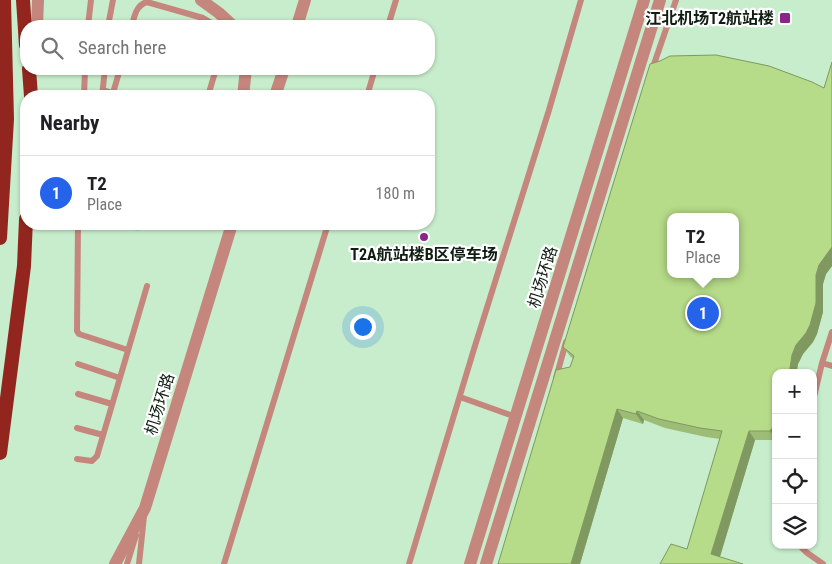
<!DOCTYPE html>
<html lang="en">
<head>
<meta charset="utf-8">
<style>
	:root { --surface:#fff; --page:#f2f2f2; --text:#202124; --muted:#757577; --line:#e0e0e0; --accent:#2563eb }
	body { margin:0; font-family:"Roboto Condensed","Noto Sans SC",sans-serif; background:var(--page); color:var(--text) }
	.controls { position:absolute; right:15px; bottom:15px; display:grid; overflow:hidden; border-radius:10px; box-shadow:0 1px 4px #0004 }
	.controls button { width:45px; height:45px; display:grid; place-items:center; padding:0; border:0; border-bottom:1px solid var(--line); background:var(--surface); color:var(--text); font:25px sans-serif }
	.you { position:absolute; left:362px; top:326px; width:18px; height:18px; margin:-12px; border:4px solid #fff; border-radius:50%; background:#1a73e8; box-shadow:0 0 0 8px #1a73e833 }
	.badge { display:grid; place-items:center; width:32px; height:32px; border-radius:50%; background:var(--accent); color:#fff; font-size:16px; font-weight:700 }
	.pin { position:absolute; translate:-50% -50%; border:2px solid #fff; box-shadow:0 1px 5px #0006 }
	.popup { position:absolute; left:667px; top:213px; width:72px; height:65px; box-sizing:border-box; display:grid; place-content:center; border-radius:10px; background:var(--surface); filter:drop-shadow(0 1px 4px #0005); font-size:16px; white-space:nowrap; color:var(--muted) }
	.popup b { font-size:19px; color:var(--text) }
	.popup::after { content:''; position:absolute; left:50%; top:100%; margin-left:-10px; border:10px solid transparent; border-top-color:var(--surface) }
	.list { margin:0; padding:0; list-style:none }
	h2 { display:flex; justify-content:space-between; align-items:center; height:65px; margin:0; padding:0 20px; font-size:21px }
	h2 small { font-size:16px; font-weight:400; color:var(--muted) }
	.list li { display:grid; grid-template-columns:32px 1fr auto; gap:15px; align-items:center; box-sizing:border-box; height:75px; padding:0 20px; border-top:1px solid var(--line) }
	.list b { display:block; font-size:19px; white-space:nowrap }
	.list p { margin:0; font-size:16px; white-space:nowrap; color:var(--muted) }
	.list em { font-size:16px; font-style:normal; color:var(--muted) }
	.icon { flex:none; width:28px; height:28px; fill:none; stroke:currentColor; stroke-width:2; stroke-linecap:round; stroke-linejoin:round }
	.map { position:relative; flex:none; width:832px; height:564px; overflow:hidden }
	.search { position:absolute; background:var(--surface); box-shadow:0 1px 4px #0004; left:20px; top:20px; width:415px; height:55px; display:flex; align-items:center; gap:12px; box-sizing:border-box; padding:0 18px; border-radius:20px; color:var(--muted); font-size:19px }
	.panel { position:absolute; background:var(--surface); box-shadow:0 1px 4px #0004; left:20px; top:90px; width:415px; height:140px; border-radius:20px }
	.map>svg:first-child { display:block }
	.lines { fill:none; stroke-linecap:round; stroke-linejoin:round }
	.service { stroke:#c5867d; stroke-width:6 }
	.tertiary { stroke:#c5867d; stroke-width:12 }
	.trunk { stroke:#92261e; stroke-width:14 }
	.tertiary-bridge { stroke:#c5867d; stroke-width:12 }
	.wall { fill:#9dbc76 }
	.shaded-wall { fill:#7f9960 }
	.building { fill:#b6db89; stroke:#7f9960; fill-rule:evenodd }
	.poi-dot { fill:#8c258b; stroke:#fff; stroke-width:2 }
	.labels { text-anchor:middle; stroke-width:4.5; stroke-linejoin:round; paint-order:stroke }
	.poi-label { font-size:16px; font-weight:bold; fill:#101e12; stroke:#fff; text-anchor:end }
	.street-label { font-size:16px; fill:#101e12; stroke:#fff }
</style>
</head>
<body>
<div class="map">
<svg width="832" height="564" viewBox="0 0 832 564">
	<rect width="100%" height="100%" fill="#c7edcc"/>
	<g class="lines">
		<!-- service -->
		<path class="service" d="M 88,26 L 91,0
			M 108,26 L 113,0
			M 132,26 C 134,17 136,5 147,2 L 203,18 L 217,26
			M 388,26 L 396,0
			M 652,70 L 676,0
			M 103,90 L 123,96
			M 113,93 L 120,69
			M 84,96 L 85,69
			M 102,96 L 105,69
			M 208,96 L 216,69
			M 367,96 L 375,69
			M 78,224 L 77,331 L 79,334 L 128,350
			M 123,224 C 132,226 140,230 148,224
			M 822,363 L 832,366
			M 78,364 L 120,378
			M 556,378 L 566,342
			M 78,394 L 112,404
			M 460,397 L 516,417
			M 813,401 L 822,363 L 832,332
			M 77,428 L 103,435
			M 77,459 L 92,461 L 97,456 L 147,286
			M 799,545 L 806,552 L 823,564
			M 127,564 L 136,535
			M 139,564 L 144,516
			M 224,564 L 328,224
			M 409,564 L 474,349 L 549,110 L 581,0"/>
		<!-- tertiary -->
		<path class="tertiary" d="M 201,0 L 219,13 L 233,26
			M 37,26 L 38,0
			M 297,26 L 305,0
			M 243,96 L 246,69
			M 275,96 L 284,69
			M 115,564 L 145,508 L 232,224
			M 470,564 L 644,0"/>
		<!-- trunk -->
		<path class="trunk" d="M 23,0 L 26,45
			M 29,69 L 31,96
			M 0,238 L 7,119 L 4,0
			M 0,453 L 24,266 L 26,219"/>
		<!-- tertiary-bridge -->
		<path class="tertiary-bridge" d="M 486,564 L 660,0"/>
	</g>
	<!-- wall -->
	<path class="wall" d="M 832,62 L 832,266 L 826,274 L 823,284 L 823,312 L 817,334 L 813,342 L 803,354 L 798,364 L 776,373 L 776,440 L 755,440 L 720,557 L 687,549 L 720,439 L 706,437 L 665,428 L 644,420 L 643,424 L 623,418 L 580,564 L 498,564 L 570,367 L 573,359 L 570,356 L 563,347 L 824,88 Z"/>
	<!-- shaded-wall -->
	<path class="shaded-wall" d="M 832,247 L 832,266 L 826,274 L 823,284 L 823,312 L 817,334 L 813,342 L 803,354 L 798,364 L 797,373 L 790,373 L 790,368 L 792,355 L 819,265 Z
		M 617,409 L 623,418 L 580,564 L 571,564 Z
		M 637,411 L 644,420 L 643,424 L 636,414 Z
		M 776,423 L 776,439 L 770,431 Z
		M 749,431 L 755,440 L 718,563 L 711,554 Z"/>
	<!-- building -->
	<path class="building" d="M 716,55 L 769,66 L 812,82 L 824,88 L 832,62 L 832,247 L 819,265 L 816,275 L 816,303 L 810,325 L 806,333 L 796,345 L 792,355 L 790,368 L 790,373 L 776,373 L 776,423 L 770,431 L 749,431 L 711,554 L 743,564 L 660,564 L 671,544 L 687,549 L 722,431 L 700,428 L 659,419 L 637,411 L 636,414 L 617,409 L 571,564 L 498,564 L 556,370 L 570,367 L 574,356 L 563,347 L 650,64 L 660,61 L 670,56 ZM 670,217 L 736,217 L 736,274 L 670,274 Z"/>
	<!-- markers -->
	<g class="poi-dot">
		<rect x="779" y="12" width="12" height="12" rx="2.5"/>
		<circle cx="424" cy="237" r="5"/>
	</g>
	<g class="labels">
		<!-- poi labels -->
		<g class="poi-label">
			<text x="774" y="24">江北机场T2航站楼</text>
			<text x="424" y="260" text-anchor="middle">T2A航站楼B区停车场</text>
		</g>
		<!-- street labels -->
		<g class="street-label">
			<text transform="translate(542 277) rotate(-73)" y="6">机场环路</text>
			<text transform="translate(159 404) rotate(-73)" y="6">机场环路</text>
		</g>
	</g>
</svg>
<div class="controls">
<button>+</button>
<button>−</button>
<button><svg class="icon" aria-label="locate" viewBox="0 0 24 24"><circle cx="12" cy="12" r="6"/><path d="M12 2v4M12 18v4M2 12h4M18 12h4"/></svg></button>
<button><svg class="icon" aria-label="layers" viewBox="0 0 24 24"><path d="M12 4l9 5-9 5-9-5zM3 14l9 5 9-5"/></svg></button>
</div>
<div class="you"></div>
<div class="pin badge" style="left:703px;top:313px">1</div>
<div class="popup"><b>T2</b>Place</div>
<div class="search"><svg class="icon" aria-label="search" viewBox="0 0 24 24"><circle cx="10" cy="10" r="6"/><path d="M15 15l6 6"/></svg>Search here</div>
<section class="panel">
<h2>Nearby<small></small></h2>
<ul class="list">
<li><span class="badge">1</span><div><b>T2</b><p>Place</p></div><em>180 m</em></li>
</ul>
</section>
</div>
</body>
</html>
